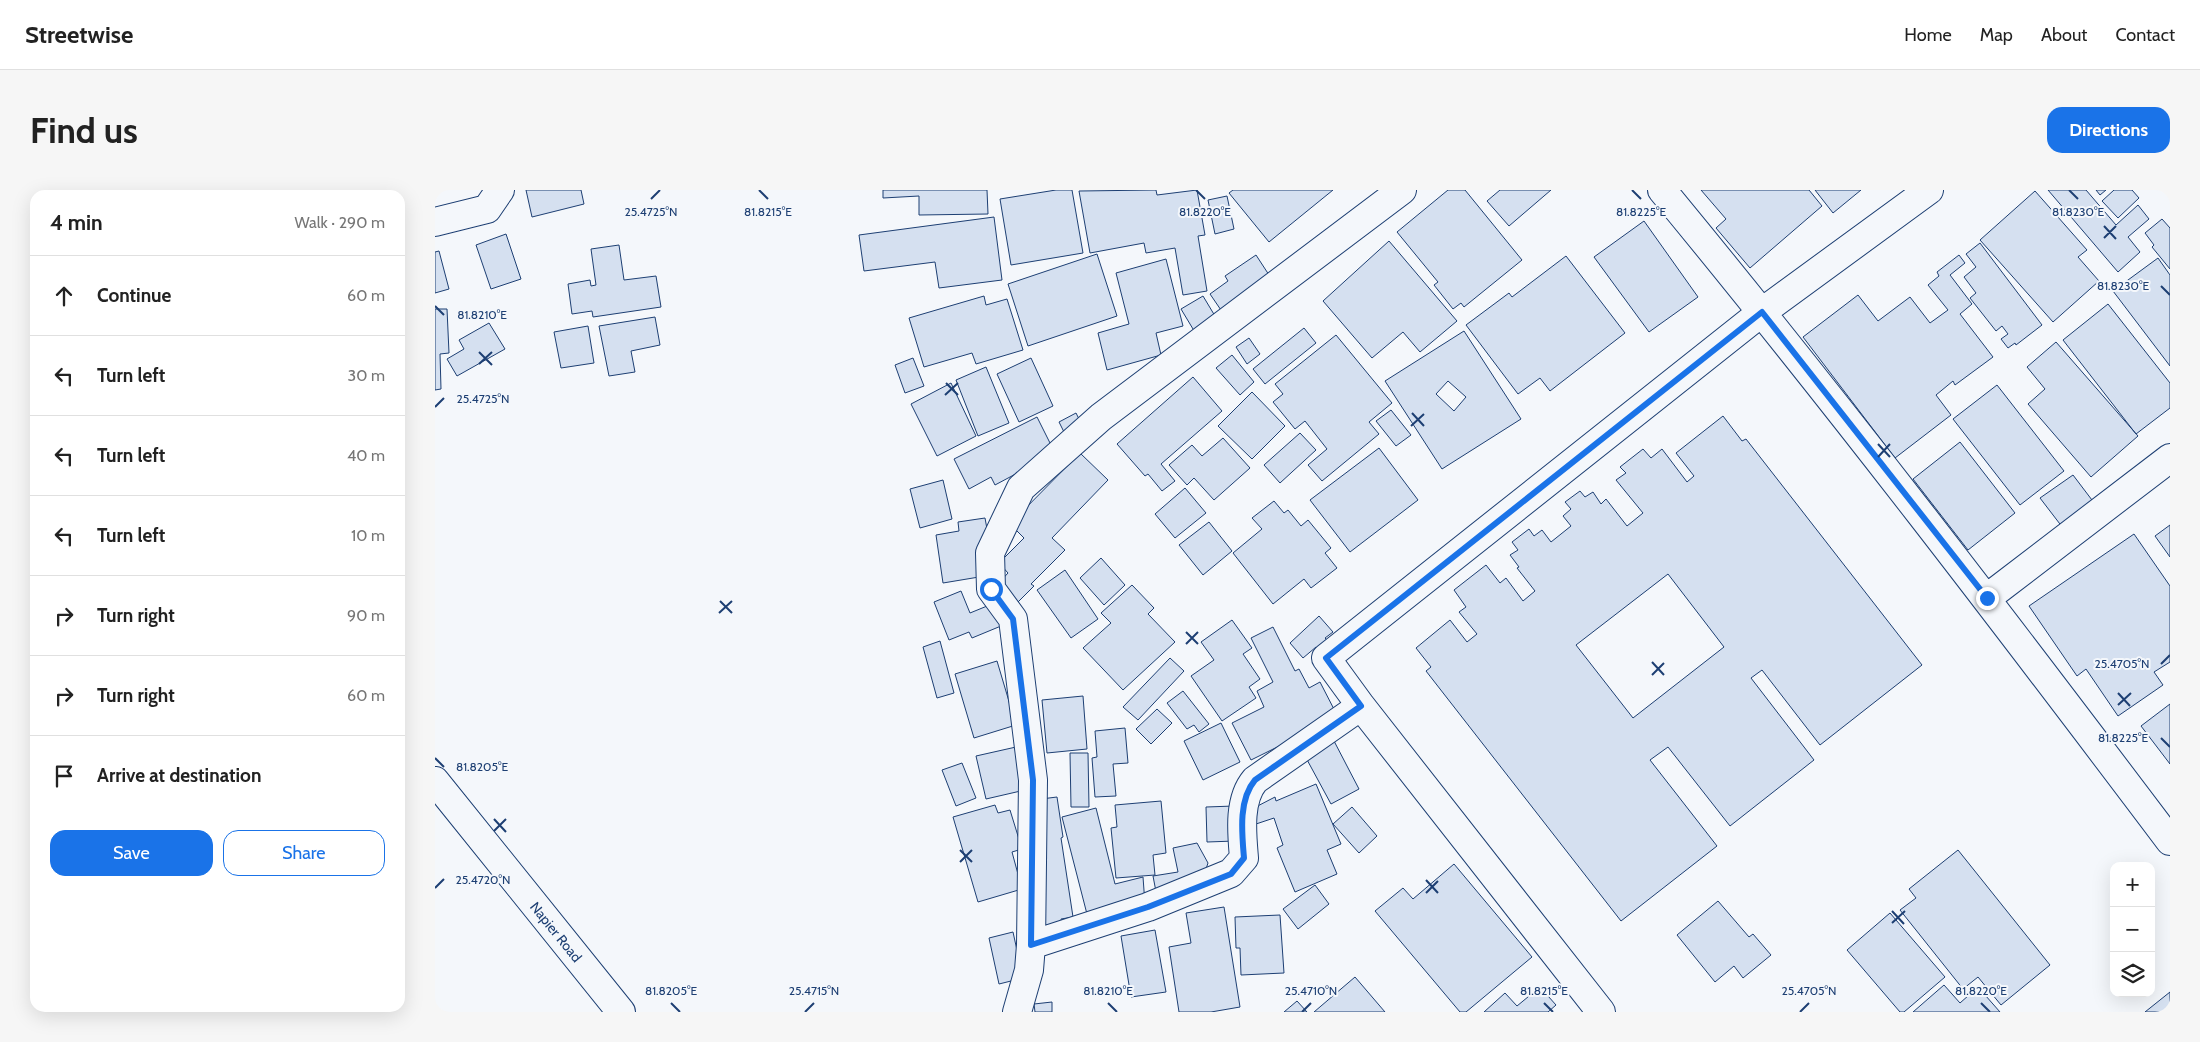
<!DOCTYPE html>
<html lang="en">
<head>
<meta charset="utf-8">
<style>
	:root { --surface:#fff; --page:#f6f6f6; --text:#222; --muted:#767676; --line:#e0e0e0; --accent:#1a73e8 }
	body { margin:0; font-family:Cabin,sans-serif; background:var(--page); color:var(--text) }
	.controls { position:absolute; right:15px; bottom:15px; display:grid; overflow:hidden; border-radius:10px; box-shadow:0 5px 20px #0002 }
	.controls button { width:45px; height:45px; display:grid; place-items:center; padding:0; border:0; border-bottom:1px solid var(--line); background:var(--surface); color:var(--text); font:25px sans-serif }
	.stop { position:absolute; width:15px; height:15px; margin:-11px; border:4px solid #1a73e8; border-radius:50%; background:#fff }
	.stop.end { background:#1a73e8; border-color:#fff; box-shadow:0 1px 5px #0008 }
	.list { margin:0; padding:0; list-style:none }
	h2 { display:flex; justify-content:space-between; align-items:center; height:65px; margin:0; padding:0 20px; font-size:21px }
	h2 small { font-size:16px; font-weight:400; color:var(--muted) }
	.list li { display:grid; grid-template-columns:32px 1fr auto; gap:15px; align-items:center; box-sizing:border-box; height:80px; padding:0 20px; border-top:1px solid var(--line) }
	.list b { display:block; font-size:19px; white-space:nowrap }
	.list em { font-size:16px; font-style:normal; color:var(--muted) }
	.actions { display:flex; gap:10px; padding:15px 20px }
	.actions a { flex:1; padding:11px 0; border:1px solid var(--accent); border-radius:15px; text-align:center; font-size:18px; color:var(--accent) }
	.actions .main { background:var(--accent); color:#fff }
	.icon { flex:none; width:28px; height:28px; fill:none; stroke:currentColor; stroke-width:2; stroke-linecap:round; stroke-linejoin:round }
	.map { position:relative; flex:none; width:1735px; height:822px; overflow:hidden; border-radius:15px }
	header { display:flex; align-items:center; gap:30px; box-sizing:border-box; height:70px; padding:0 25px; background:var(--surface); border-bottom:1px solid var(--line) }
	header strong { font-size:24px }
	nav { display:flex; gap:28px; margin-inline-start:auto; font-size:18px }
	.intro { display:flex; align-items:center; justify-content:space-between; box-sizing:border-box; height:120px; padding:0 30px }
	h1 { margin:0; font-size:35px }
	.button { padding:12px 22px; border-radius:15px; background:var(--accent); color:#fff; font-size:18px; font-weight:700 }
	main { display:flex; gap:30px; padding:0 30px }
	aside { flex:1; background:var(--surface); border-radius:15px; box-shadow:0 5px 20px #0002 }
	.map>svg:first-child { display:block }
	.building { fill:#d5e0f0; stroke:#1d3f73; fill-rule:evenodd }
	.lines { fill:none; stroke-linecap:round; stroke-linejoin:round }
	.minor-casing { stroke:#1d3f73; stroke-width:30 }
	.minor { stroke:#f4f7fb; stroke-width:28 }
	.route { stroke:#1a73e8; stroke-width:6 }
	.ticks { fill:none; stroke:#1d3f73; stroke-width:2 }
	.labels { text-anchor:middle; stroke-width:4; stroke-linejoin:round; paint-order:stroke }
	.street-label { font-size:14px; fill:#1d3f73; stroke:#f4f7fb }
	.ticks-label { font-size:12px; text-anchor:middle; fill:#1d3f73; stroke:#f4f7fb; stroke-width:4; stroke-linejoin:round; paint-order:stroke }
</style>
</head>
<body>
<header>
<strong>Streetwise</strong>
<nav><a>Home</a><a>Map</a><a>About</a><a>Contact</a></nav>
</header>
<div class="intro"><h1>Find us</h1><a class="button">Directions</a></div>
<main>
<aside>
<h2>4 min<small>Walk · 290 m</small></h2>
<ul class="list">
<li><svg class="icon" aria-label="ahead" viewBox="0 0 24 24"><path d="M12 20V5M6 11l6-6 6 6"/></svg><div><b>Continue</b></div><em>60 m</em></li>
<li><svg class="icon" aria-label="left" viewBox="0 0 24 24"><path d="M17 20v-9H6M10 6l-5 5 5 5"/></svg><div><b>Turn left</b></div><em>30 m</em></li>
<li><svg class="icon" aria-label="left" viewBox="0 0 24 24"><path d="M17 20v-9H6M10 6l-5 5 5 5"/></svg><div><b>Turn left</b></div><em>40 m</em></li>
<li><svg class="icon" aria-label="left" viewBox="0 0 24 24"><path d="M17 20v-9H6M10 6l-5 5 5 5"/></svg><div><b>Turn left</b></div><em>10 m</em></li>
<li><svg class="icon" aria-label="right" viewBox="0 0 24 24"><path d="M7 20v-9h11M14 6l5 5-5 5"/></svg><div><b>Turn right</b></div><em>90 m</em></li>
<li><svg class="icon" aria-label="right" viewBox="0 0 24 24"><path d="M7 20v-9h11M14 6l5 5-5 5"/></svg><div><b>Turn right</b></div><em>60 m</em></li>
<li><svg class="icon" aria-label="arrive" viewBox="0 0 24 24"><path d="M6 21V4h12l-3 4 3 4H6"/></svg><div><b>Arrive at destination</b></div></li>
</ul>
<div class="actions"><a class="main">Save</a><a>Share</a></div>
</aside>
<div class="map">
<svg width="1735" height="822" viewBox="0 0 1735 822">
	<rect width="100%" height="100%" fill="#f4f7fb"/>
	<!-- building -->
	<path class="building" d="M 91,0 L 146,0 L 149,14 L 97,27 Z
		M 448,0 L 552,0 L 553,24 L 484,25 L 484,6 L 448,8 Z
		M 621,0 L 637,0 L 648,63 L 576,75 L 565,9 Z
		M 721,0 L 722,5 L 762,0 L 770,45 L 763,46 L 772,101 L 748,105 L 740,58 L 711,63 L 709,53 L 655,63 L 644,1 Z
		M 798,0 L 898,0 L 834,52 L 794,3 Z
		M 1013,0 L 1030,0 L 1087,70 L 1029,117 L 1026,113 L 1018,119 L 999,95 L 1003,92 L 962,42 Z
		M 1065,0 L 1116,0 L 1074,36 L 1052,11 Z
		M 1266,0 L 1374,0 L 1387,16 L 1315,78 L 1281,38 L 1291,29 Z
		M 1380,0 L 1426,0 L 1398,23 Z
		M 1613,0 L 1651,0 L 1681,35 L 1703,15 L 1714,29 L 1693,47 L 1705,62 L 1683,82 Z
		M 1661,0 L 1671,0 L 1665,5 Z
		M 1679,0 L 1697,0 L 1704,8 L 1683,28 L 1667,11 Z
		M 1600,1 L 1652,60 L 1643,67 L 1664,91 L 1618,132 L 1545,50 Z
		M 792,6 L 799,39 L 780,44 L 773,10 Z
		M 559,27 L 567,90 L 504,98 L 500,72 L 429,81 L 424,45 Z
		M 1727,29 L 1735,38 L 1735,79 L 1717,57 L 1719,55 L 1710,43 Z
		M 1209,31 L 1263,107 L 1214,142 L 1159,67 Z
		M 71,44 L 86,89 L 56,99 L 41,55 Z
		M 954,51 L 1022,131 L 985,162 L 968,142 L 937,168 L 888,111 Z
		M 1545,53 L 1607,135 L 1581,155 L 1580,153 L 1573,158 L 1566,149 L 1573,144 L 1567,136 L 1561,141 L 1535,108 L 1541,103 L 1529,87 L 1541,77 L 1531,64 Z
		M 184,55 L 189,90 L 221,86 L 226,117 L 158,127 L 157,121 L 137,124 L 133,94 L 155,90 L 156,96 L 161,95 L 156,59 Z
		M 4,61 L 14,99 L 0,103 L 0,62 Z
		M 662,64 L 682,126 L 593,156 L 573,94 Z
		M 821,65 L 836,88 L 788,123 L 775,104 L 793,91 L 790,86 Z
		M 1524,65 L 1530,73 L 1515,85 L 1537,114 L 1525,124 L 1558,167 L 1520,195 L 1518,191 L 1501,205 L 1516,225 L 1460,268 L 1368,147 L 1423,105 L 1443,131 L 1475,107 L 1495,133 L 1513,120 L 1493,95 L 1504,86 L 1502,82 Z
		M 1131,66 L 1190,143 L 1115,201 L 1105,188 L 1083,204 L 1031,135 L 1074,103 L 1077,107 Z
		M 1723,68 L 1735,85 L 1735,176 L 1678,101 Z
		M 731,69 L 748,136 L 721,143 L 726,165 L 672,180 L 663,143 L 694,134 L 681,83 Z
		M 549,106 L 551,115 L 572,109 L 588,160 L 541,174 L 537,163 L 489,177 L 474,128 Z
		M 768,106 L 783,131 L 761,144 L 746,119 Z
		M 1673,114 L 1735,193 L 1735,218 L 1701,244 L 1628,150 Z
		M 0,119 L 12,119 L 14,163 L 5,164 L 6,199 L 0,200 Z
		M 220,127 L 225,155 L 196,161 L 200,182 L 174,186 L 164,136 Z
		M 54,133 L 70,159 L 22,186 L 12,169 L 29,159 L 24,150 Z
		M 153,136 L 159,173 L 126,178 L 119,142 Z
		M 869,138 L 881,153 L 830,194 L 818,179 Z
		M 1029,141 L 1086,229 L 1007,279 L 950,191 ZM 1013,191 L 1031,207 L 1019,221 L 1001,204 Z
		M 901,145 L 957,213 L 934,232 L 944,244 L 887,291 L 873,275 L 892,259 L 870,231 L 860,239 L 838,212 L 848,204 L 840,194 Z
		M 814,148 L 825,164 L 812,174 L 801,157 Z
		M 1621,152 L 1703,246 L 1656,287 L 1593,214 L 1610,199 L 1592,177 Z
		M 797,165 L 819,192 L 805,205 L 781,178 Z
		M 478,168 L 489,196 L 470,203 L 460,175 Z
		M 596,168 L 618,216 L 584,232 L 562,184 Z
		M 551,177 L 574,233 L 543,246 L 521,190 Z
		M 758,187 L 787,221 L 726,274 L 740,291 L 727,301 L 713,284 L 710,286 L 682,254 Z
		M 516,193 L 541,246 L 502,266 L 476,214 Z
		M 1562,195 L 1629,281 L 1585,315 L 1518,229 Z
		M 817,202 L 850,236 L 817,269 L 783,236 Z
		M 956,220 L 976,245 L 961,256 L 941,231 Z
		M 641,223 L 648,237 L 631,246 L 624,232 Z
		M 1288,226 L 1307,251 L 1311,249 L 1487,475 L 1385,555 L 1327,480 L 1316,488 L 1379,570 L 1295,636 L 1233,557 L 1215,570 L 1282,656 L 1186,731 L 991,481 L 996,477 L 981,458 L 1015,430 L 1032,452 L 1042,444 L 1024,422 L 1031,417 L 1019,400 L 1051,375 L 1065,393 L 1071,388 L 1088,411 L 1100,401 L 1082,378 L 1084,377 L 1075,365 L 1083,360 L 1077,352 L 1094,339 L 1099,346 L 1107,340 L 1116,352 L 1136,336 L 1128,326 L 1136,319 L 1130,312 L 1145,301 L 1150,307 L 1158,302 L 1166,314 L 1171,309 L 1192,336 L 1208,323 L 1181,290 L 1191,283 L 1185,277 L 1208,259 L 1216,268 L 1227,259 L 1252,292 L 1259,286 L 1241,263 ZM 1233,384 L 1289,457 L 1198,528 L 1141,455 Z
		M 602,227 L 620,263 L 560,295 L 556,287 L 534,299 L 519,269 Z
		M 865,243 L 881,260 L 845,293 L 829,275 Z
		M 788,248 L 815,278 L 779,310 L 759,288 L 752,295 L 734,275 L 757,255 L 767,266 Z
		M 1525,252 L 1580,323 L 1533,360 L 1478,289 Z
		M 944,258 L 983,310 L 915,362 L 875,310 Z
		M 645,263 L 673,290 L 617,348 L 630,360 L 596,394 L 599,396 L 581,414 L 562,395 L 573,383 L 564,373 L 589,348 L 575,334 Z
		M 1638,285 L 1660,314 L 1628,338 L 1605,308 Z
		M 508,290 L 517,329 L 485,338 L 475,299 Z
		M 750,298 L 771,323 L 740,348 L 720,324 Z
		M 839,311 L 849,323 L 853,320 L 866,336 L 873,330 L 896,358 L 890,363 L 902,378 L 876,398 L 869,389 L 838,414 L 798,363 L 827,339 L 817,328 Z
		M 550,328 L 554,350 L 545,352 L 550,386 L 508,393 L 501,345 L 524,341 L 523,332 Z
		M 774,332 L 797,361 L 768,385 L 744,355 Z
		M 1735,335 L 1735,367 L 1720,346 Z
		M 1699,344 L 1735,396 L 1735,472 L 1719,482 L 1728,495 L 1683,526 L 1651,479 L 1642,486 L 1594,416 Z
		M 666,368 L 690,395 L 669,415 L 645,388 Z
		M 630,380 L 663,429 L 636,448 L 602,400 Z
		M 697,395 L 719,418 L 713,424 L 740,452 L 688,500 L 648,458 L 676,433 L 666,423 Z
		M 526,401 L 535,423 L 557,414 L 566,436 L 537,448 L 534,442 L 514,450 L 499,412 Z
		M 884,426 L 898,442 L 890,448 L 900,458 L 890,466 L 881,457 L 868,468 L 855,453 Z
		M 797,430 L 817,458 L 808,464 L 825,489 L 814,497 L 821,508 L 787,531 L 756,486 L 779,470 L 766,452 Z
		M 838,437 L 860,481 L 864,479 L 874,498 L 885,492 L 903,527 L 816,570 L 797,533 L 829,517 L 822,501 L 838,492 L 816,448 Z
		M 505,451 L 519,503 L 502,508 L 488,457 Z
		M 735,468 L 749,481 L 703,530 L 688,517 Z
		M 562,471 L 581,535 L 539,548 L 520,484 Z
		M 748,501 L 774,534 L 764,542 L 759,535 L 752,539 L 732,513 Z
		M 648,506 L 652,559 L 612,563 L 607,510 Z
		M 1735,514 L 1735,574 L 1706,536 Z
		M 722,519 L 737,533 L 716,554 L 701,539 Z
		M 786,533 L 805,572 L 768,590 L 749,551 Z
		M 690,538 L 693,573 L 678,574 L 681,606 L 660,607 L 657,568 L 662,567 L 660,541 Z
		M 899,551 L 924,599 L 896,614 L 870,566 Z
		M 581,557 L 590,600 L 551,609 L 541,566 Z
		M 635,563 L 653,563 L 654,617 L 636,617 Z
		M 527,573 L 541,608 L 521,616 L 507,580 Z
		M 881,594 L 906,654 L 892,660 L 902,684 L 860,702 L 842,658 L 848,655 L 839,628 L 818,635 L 813,621 L 840,607 L 841,611 Z
		M 622,607 L 628,647 L 626,648 L 638,727 L 626,729 L 628,738 L 607,741 L 606,609 Z
		M 726,611 L 731,663 L 718,665 L 720,685 L 681,688 L 676,638 L 682,637 L 680,615 Z
		M 560,615 L 563,623 L 575,620 L 587,659 L 577,662 L 587,699 L 543,712 L 518,627 Z
		M 799,616 L 800,651 L 772,652 L 771,617 Z
		M 917,617 L 942,646 L 924,663 L 898,634 Z
		M 661,618 L 680,694 L 708,687 L 710,714 L 653,728 L 627,627 Z
		M 762,653 L 773,673 L 767,691 L 722,707 L 718,686 L 743,682 L 738,658 Z
		M 1523,660 L 1615,775 L 1566,815 L 1543,787 L 1528,799 L 1465,720 L 1481,708 L 1474,699 Z
		M 1019,674 L 1097,767 L 1031,822 L 1025,822 L 940,721 L 968,698 L 978,709 Z
		M 880,695 L 894,714 L 863,739 L 848,719 Z
		M 1283,711 L 1314,747 L 1318,744 L 1336,765 L 1308,788 L 1299,776 L 1280,792 L 1242,745 Z
		M 789,717 L 805,817 L 776,822 L 744,822 L 734,757 L 756,753 L 751,723 Z
		M 1455,723 L 1510,787 L 1469,822 L 1465,822 L 1412,760 Z
		M 845,725 L 849,783 L 806,785 L 805,758 L 801,758 L 800,727 Z
		M 720,740 L 731,802 L 696,807 L 686,746 Z
		M 578,742 L 588,788 L 564,794 L 554,748 Z
		M 920,787 L 950,822 L 879,822 Z
		M 1509,795 L 1525,813 L 1543,797 L 1565,822 L 1478,822 Z
		M 1105,797 L 1121,815 L 1113,822 L 1049,822 L 1070,803 L 1082,816 Z
		M 1735,802 L 1735,822 L 1710,822 Z
		M 862,811 L 872,822 L 849,822 Z
		M 617,812 L 617,822 L 600,822 L 599,814 Z"/>
	<g class="lines">
		<defs>
			<path id="minor" d="M 1227,0 C 1402,212 1569,431 1735,651
				M 0,32 L 52,19 L 65,0
				M 1552,408 L 1735,268
				M 0,591 L 186,822
				M 596,755 L 713,717 L 796,683 L 809,668 C 807,644 803,610 820,590 L 926,516
				M 582,822 L 594,780 L 596,755 L 598,590 L 578,429 L 556,399 L 555,363 L 586,298 L 666,227 L 967,0
				M 1166,822 L 926,516 L 891,468 L 1327,122 L 1494,0"/>
		</defs>
		<!-- minor casing -->
		<use href="#minor" class="minor-casing"/>
		<!-- minor -->
		<use href="#minor" class="minor"/>
	</g>
	<g class="lines">
		<!-- route -->
		<path class="route" d="M 556,399 L 578,429 L 598,590 L 596,755 L 713,717 L 796,684 L 809,668 C 807,644 803,610 820,590 L 926,516 L 891,468 L 1327,122 L 1552,408"/>
	</g>
	<!-- ticks -->
	<path class="ticks" d="M 324,0 L 333,9M 761,0 L 770,9M 1197,0 L 1206,9M 1634,0 L 1643,9M 216,9 L 225,0M 1669,36 L 1681,49M 1669,48 L 1681,36M 1726,96 L 1735,105M 0,116 L 9,125M 44,162 L 57,175M 44,174 L 57,162M 511,193 L 523,205M 510,205 L 523,193M 0,217 L 9,208M 977,223 L 989,236M 976,236 L 989,224M 1443,254 L 1455,267M 1443,267 L 1455,254M 285,411 L 297,423M 284,423 L 297,411M 751,442 L 763,454M 751,454 L 763,442M 1217,472 L 1229,485M 1726,474 L 1735,465M 1217,485 L 1229,473M 1683,503 L 1695,516M 1683,515 L 1696,503M 1726,548 L 1735,557M 0,568 L 9,577M 59,629 L 71,642M 59,641 L 71,629M 525,660 L 537,672M 525,672 L 537,660M 991,690 L 1003,703M 0,698 L 9,689M 991,703 L 1003,691M 1457,721 L 1469,734M 1457,733 L 1470,721M 236,813 L 245,822M 673,813 L 682,822M 1109,813 L 1118,822M 1546,813 L 1555,822M 370,822 L 379,813M 867,822 L 876,813M 1365,822 L 1374,813"/>
	<g class="labels">
		<!-- street labels -->
		<g class="street-label">
			<text transform="translate(121 742) rotate(51)" y="5">Napier Road</text>
		</g>
	</g>
	<g class="ticks-label">
		<text x="216" y="26">25.4725°N</text>
		<text x="1643" y="26">81.8230°E</text>
		<text x="333" y="26">81.8215°E</text>
		<text x="770" y="26">81.8220°E</text>
		<text x="1206" y="26">81.8225°E</text>
		<text x="1688" y="100">81.8230°E</text>
		<text x="47" y="129">81.8210°E</text>
		<text x="48" y="213">25.4725°N</text>
		<text x="1687" y="478">25.4705°N</text>
		<text x="1688" y="552">81.8225°E</text>
		<text x="47" y="581">81.8205°E</text>
		<text x="48" y="694">25.4720°N</text>
		<text x="236" y="805">81.8205°E</text>
		<text x="673" y="805">81.8210°E</text>
		<text x="1109" y="805">81.8215°E</text>
		<text x="1546" y="805">81.8220°E</text>
		<text x="379" y="805">25.4715°N</text>
		<text x="876" y="805">25.4710°N</text>
		<text x="1374" y="805">25.4705°N</text>
	</g>
</svg>
<div class="controls">
<button>+</button>
<button>−</button>
<button><svg class="icon" aria-label="layers" viewBox="0 0 24 24"><path d="M12 4l9 5-9 5-9-5zM3 14l9 5 9-5"/></svg></button>
</div>
<div class="stop" style="left:556px;top:399px"></div>
<div class="stop end" style="left:1552px;top:408px"></div>
</div>
</main>
</body>
</html>
